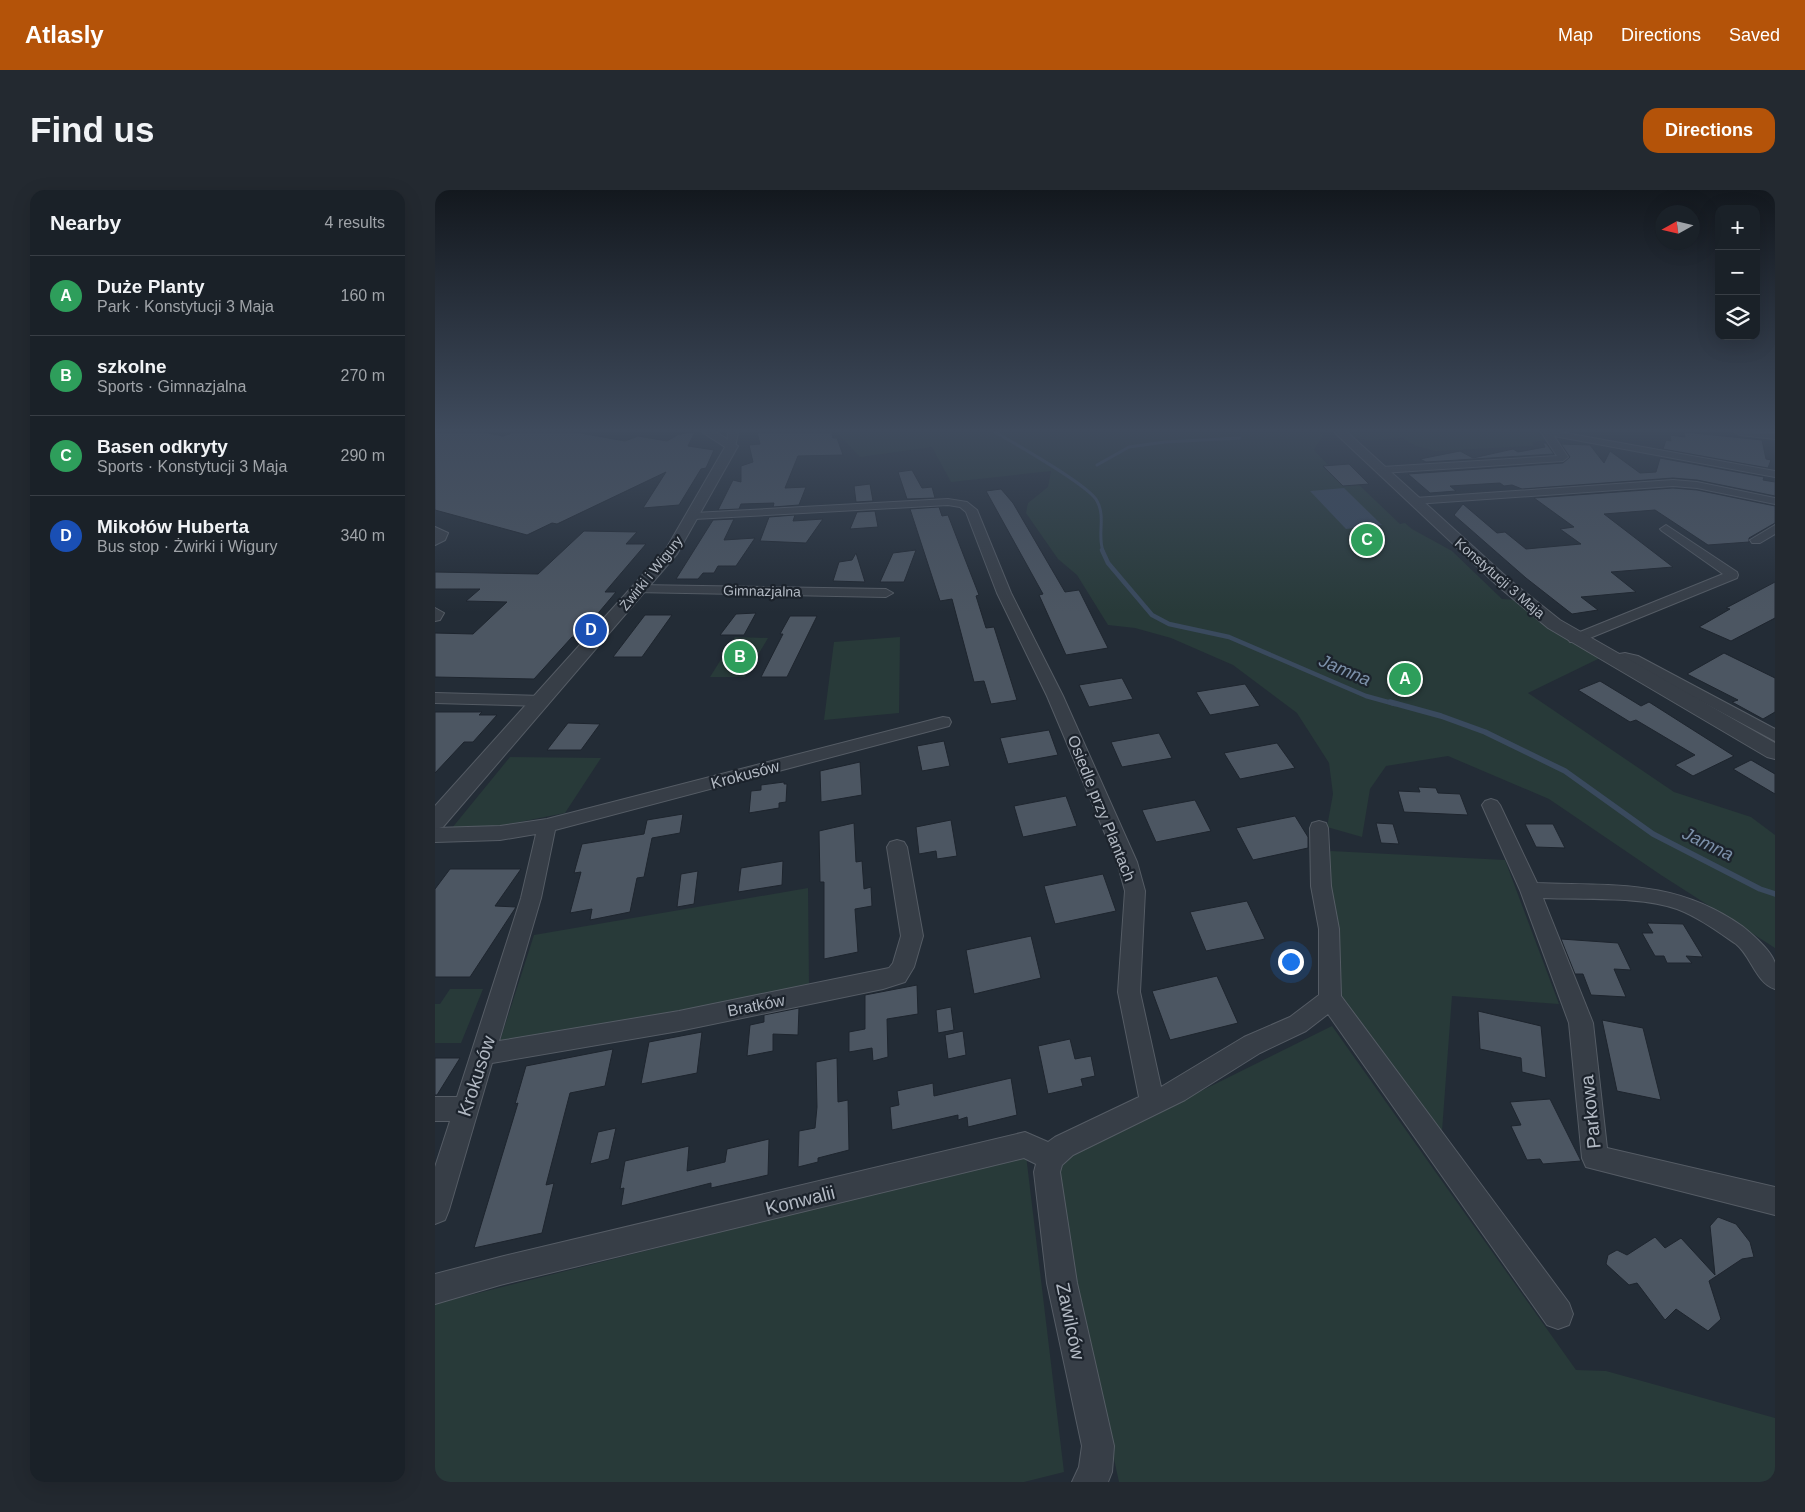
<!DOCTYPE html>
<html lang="en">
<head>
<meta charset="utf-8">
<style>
	:root { --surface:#1a2128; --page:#232930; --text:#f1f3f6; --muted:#9fa3a8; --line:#383e45; --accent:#b45309 }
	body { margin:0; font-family:Helvetica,sans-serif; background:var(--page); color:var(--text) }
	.controls { position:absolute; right:15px; top:15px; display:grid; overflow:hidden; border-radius:10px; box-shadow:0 5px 20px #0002 }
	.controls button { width:45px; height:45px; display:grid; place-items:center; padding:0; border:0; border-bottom:1px solid var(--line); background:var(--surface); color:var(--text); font:25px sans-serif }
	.compass { position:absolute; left:1220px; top:15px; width:45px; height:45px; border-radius:50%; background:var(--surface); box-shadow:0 5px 20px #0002; rotate:262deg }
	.you { position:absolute; left:855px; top:771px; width:18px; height:18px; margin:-12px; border:4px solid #fff; border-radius:50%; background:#1a73e8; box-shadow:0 0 0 8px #1a73e833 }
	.badge { display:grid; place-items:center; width:32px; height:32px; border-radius:50%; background:var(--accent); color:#fff; font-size:16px; font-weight:700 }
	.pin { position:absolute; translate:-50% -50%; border:2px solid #fff; box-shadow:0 1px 5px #0006 }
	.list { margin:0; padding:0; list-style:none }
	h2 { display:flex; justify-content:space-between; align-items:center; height:65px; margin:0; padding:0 20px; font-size:21px }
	h2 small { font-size:16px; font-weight:400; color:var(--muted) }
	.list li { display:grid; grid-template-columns:32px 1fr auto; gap:15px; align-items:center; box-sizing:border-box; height:80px; padding:0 20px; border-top:1px solid var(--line) }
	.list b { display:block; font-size:19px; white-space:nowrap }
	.list p { margin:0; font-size:16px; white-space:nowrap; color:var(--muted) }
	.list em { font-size:16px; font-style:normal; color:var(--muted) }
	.icon { flex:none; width:28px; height:28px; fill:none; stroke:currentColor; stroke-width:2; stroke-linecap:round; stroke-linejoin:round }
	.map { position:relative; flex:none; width:1340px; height:1292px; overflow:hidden; border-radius:15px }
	header { display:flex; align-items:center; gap:30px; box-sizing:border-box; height:70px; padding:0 25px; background:var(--accent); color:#fff }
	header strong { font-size:24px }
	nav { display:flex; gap:28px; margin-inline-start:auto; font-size:18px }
	.intro { display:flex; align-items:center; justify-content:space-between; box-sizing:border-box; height:120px; padding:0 30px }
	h1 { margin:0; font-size:35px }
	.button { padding:12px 22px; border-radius:15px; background:var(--accent); color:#fff; font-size:18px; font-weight:700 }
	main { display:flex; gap:30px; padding:0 30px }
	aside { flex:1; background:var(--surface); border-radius:15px; box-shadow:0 5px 20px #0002 }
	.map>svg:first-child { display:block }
	.green { fill:#283a39 }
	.water { fill:#3a4a5e }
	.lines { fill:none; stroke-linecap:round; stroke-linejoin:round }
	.stream-far2 { stroke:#3a4a5e; stroke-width:3 }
	.stream-far1 { stroke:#3a4a5e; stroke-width:4.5 }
	.stream { stroke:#3a4a5e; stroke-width:5.5 }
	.building { fill:#4c5662; stroke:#1e252e }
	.minor-casing { stroke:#555c65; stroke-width:2 }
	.tertiary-casing { stroke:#555c65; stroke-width:2 }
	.minor { fill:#373e47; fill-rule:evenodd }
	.tertiary { fill:#373e47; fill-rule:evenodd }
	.labels { text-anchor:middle; stroke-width:4.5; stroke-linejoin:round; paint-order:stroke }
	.far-street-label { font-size:14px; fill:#b2b9c3; stroke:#1c232c }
	.street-label { font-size:16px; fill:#b2b9c3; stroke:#1c232c }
	.water-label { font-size:18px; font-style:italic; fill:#7c90a9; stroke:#1c232c }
	.near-street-label { font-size:19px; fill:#b2b9c3; stroke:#1c232c }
</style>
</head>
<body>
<header>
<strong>Atlasly</strong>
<nav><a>Map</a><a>Directions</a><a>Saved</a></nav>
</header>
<div class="intro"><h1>Find us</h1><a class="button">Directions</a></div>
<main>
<aside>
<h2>Nearby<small>4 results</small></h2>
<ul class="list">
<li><span class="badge" style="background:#2e9e5b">A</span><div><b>Duże Planty</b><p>Park · Konstytucji 3 Maja</p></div><em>160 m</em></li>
<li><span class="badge" style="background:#2e9e5b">B</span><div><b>szkolne</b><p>Sports · Gimnazjalna</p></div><em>270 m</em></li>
<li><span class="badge" style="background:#2e9e5b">C</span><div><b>Basen odkryty</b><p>Sports · Konstytucji 3 Maja</p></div><em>290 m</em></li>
<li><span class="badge" style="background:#1a4fb4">D</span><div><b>Mikołów Huberta</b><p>Bus stop · Żwirki i Wigury</p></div><em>340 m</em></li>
</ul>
</aside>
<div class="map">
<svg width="1340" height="1292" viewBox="0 0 1340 1292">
	<rect width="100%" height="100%" fill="#232c36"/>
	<!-- green -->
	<path class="green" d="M 401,242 L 884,242 L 888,246 L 879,260 L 894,276 L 888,277 L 908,296 L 923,294 L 965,334 L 970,333 L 977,339 L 1017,361 L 1067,409 L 1080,410 L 1165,468 L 1093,503 L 1239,602 L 1316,627 L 1340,645 L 1340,758 L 1226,685 L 1114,609 L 1013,566 L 951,576 L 935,599 L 927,647 L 892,637 L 898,604 L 894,573 L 862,523 L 798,475 L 736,448 L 700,438 L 673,435 L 642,385 L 623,369 L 591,323 L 593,313 L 613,297 L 616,281 L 516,292 L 497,257 L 425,267 Z
		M 914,242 L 1100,242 L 1113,250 L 1098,252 L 1098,256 L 1001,261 L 981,256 L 967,248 L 933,250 L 921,248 Z
		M 300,447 L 333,448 L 310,487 L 275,487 Z
		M 465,447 L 464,523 L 389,530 L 399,452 Z
		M 75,567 L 166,568 L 130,623 L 54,638 L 17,638 Z
		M 896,661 L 1070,670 L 1124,814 L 1017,806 L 1007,941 L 903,804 L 890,664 Z
		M 373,698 L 374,796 L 64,854 L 99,745 Z
		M 15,799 L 48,799 L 26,853 L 0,853 L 0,814 L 5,814 Z
		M 897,836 L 1141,1180 L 1171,1181 L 1340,1228 L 1340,1292 L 684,1292 L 620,998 L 623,982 L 633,967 Z
		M 591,965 L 629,1282 L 589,1292 L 0,1292 L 0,1114 Z"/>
	<!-- water -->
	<path class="water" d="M 909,298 L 947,335 L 911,339 L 875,301 Z"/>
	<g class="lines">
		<!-- stream-far2 -->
		<path class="stream-far2" d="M 560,242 C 580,254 654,295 662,311 C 671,327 662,345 668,361
			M 662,275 L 694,257 L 730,252 L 805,248"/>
		<!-- stream-far1 -->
		<path class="stream-far1" d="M 667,360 L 673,373 L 717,425 L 734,434 L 794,447 L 931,506 L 960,514"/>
		<!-- stream -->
		<path class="stream" d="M 955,512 L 1006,526 L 1050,542 L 1130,581 L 1218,644 L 1325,699 L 1340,704"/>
	</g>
	<!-- building -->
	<path class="building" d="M 0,242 L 49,242 L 68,246 L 79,242 L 140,242 L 190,251 L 203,246 L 232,251 L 244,244 L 260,242 L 253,256 L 279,260 L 271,278 L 266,279 L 244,315 L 208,318 L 231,282 L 122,334 L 117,333 L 92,345 L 0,320 Z
		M 322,242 L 397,242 L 398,248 L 402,248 L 408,265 L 363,266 L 350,298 L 371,297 L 364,315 L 338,317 L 339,313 L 306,314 L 304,319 L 283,320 L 298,290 L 306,292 L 306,276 L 318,272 L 314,255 L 325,254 Z
		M 1249,242 L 1327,250 L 1331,269 L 1336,270 L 1333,278 L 1228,259 L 1231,250 L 1236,251 L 1235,245 L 1250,247 Z
		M 1108,253 L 1111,253 L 1119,264 L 991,272 L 985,269 L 1025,261 L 1038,268 L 1078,259 L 1083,262 L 1110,257 Z
		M 1126,254 L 1155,255 L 1169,273 L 1175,261 L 1205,283 L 1221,282 L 1225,268 L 1329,287 L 1328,290 L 1340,292 L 1340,306 L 1262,290 L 1238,288 L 1087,299 L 1077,295 L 1069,296 L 1065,293 L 1015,296 L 1021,301 L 995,303 L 973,284 L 1128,273 L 1135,267 Z
		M 914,274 L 934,294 L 908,296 L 888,276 Z
		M 477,280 L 487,298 L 497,297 L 500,308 L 472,309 L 463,282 Z
		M 435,294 L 438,311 L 421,312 L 419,296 Z
		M 1238,298 L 1262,300 L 1340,316 L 1340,333 L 1314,348 L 1314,352 L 1273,355 L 1220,320 L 1169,324 L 1238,377 L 1176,382 L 1201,402 L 1146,407 L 1163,420 L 1137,424 L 1091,388 L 1019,325 L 1028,314 L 1062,343 L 1070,342 L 1091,359 L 1146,354 L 1125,339 L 1139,337 L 1099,308 Z
		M 566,299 L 578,313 L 630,402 L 644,400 L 673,458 L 631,465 L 604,405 L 608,404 L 551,301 Z
		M 504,317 L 507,326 L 513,325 L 530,369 L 544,405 L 541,406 L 551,438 L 559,437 L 582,510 L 556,514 L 549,491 L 539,492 L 517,409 L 505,411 L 475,319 Z
		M 440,321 L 443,337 L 415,339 L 422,322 Z
		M 360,325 L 358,331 L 388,329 L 371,353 L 325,351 L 334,327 Z
		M 299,329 L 289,350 L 320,348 L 301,376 L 283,376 L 279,383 L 268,383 L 263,389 L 241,389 L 278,330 Z
		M 149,341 L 202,342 L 191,354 L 211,354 L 170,402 L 181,402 L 143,447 L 137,447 L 99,489 L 0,487 L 0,443 L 38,444 L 72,412 L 31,411 L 45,399 L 0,399 L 0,382 L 103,384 Z
		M 481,360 L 469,392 L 445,392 L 458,363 Z
		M 421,363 L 430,392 L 398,391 L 404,372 L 417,370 Z
		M 1340,392 L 1340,428 L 1296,451 L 1264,437 L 1295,419 L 1291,418 Z
		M 321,423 L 309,445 L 285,445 L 301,424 Z
		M 210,425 L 237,425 L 207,467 L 178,467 Z
		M 355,426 L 382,426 L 352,487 L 326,487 L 348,444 L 345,444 Z
		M 1289,463 L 1340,488 L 1340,522 L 1328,529 L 1297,512 L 1303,510 L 1252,484 Z
		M 687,488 L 698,509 L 654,517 L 644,495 Z
		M 1165,491 L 1206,516 L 1214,512 L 1299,566 L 1258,586 L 1240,575 L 1260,565 L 1201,530 L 1195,532 L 1143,500 Z
		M 810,494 L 825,516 L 775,525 L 761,502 Z
		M 0,522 L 47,522 L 44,525 L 62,525 L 38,552 L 29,552 L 0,583 Z
		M 133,533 L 165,534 L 146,560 L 112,560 Z
		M 614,540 L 623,565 L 573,574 L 565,548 Z
		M 724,543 L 737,568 L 687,577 L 676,552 Z
		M 509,551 L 515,576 L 487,581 L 482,556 Z
		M 842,553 L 860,578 L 805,589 L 789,563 Z
		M 1316,570 L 1340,584 L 1340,604 L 1298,579 Z
		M 425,572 L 427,605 L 386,612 L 385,581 Z
		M 349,592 L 349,594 L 352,594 L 351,612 L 344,613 L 344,618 L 314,623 L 316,601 L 326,600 L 326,595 Z
		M 983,597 L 1001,598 L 1003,603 L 1025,604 L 1033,625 L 969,622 L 963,601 L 985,602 Z
		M 631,606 L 642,636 L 588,647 L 579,616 Z
		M 760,610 L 776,641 L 721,652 L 707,620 Z
		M 248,624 L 245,643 L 217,648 L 209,687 L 202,688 L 195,722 L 155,730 L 157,719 L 135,723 L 146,682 L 139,683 L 147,654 L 209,644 L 212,630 Z
		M 860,626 L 873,647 L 873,658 L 818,670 L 801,638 Z
		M 516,630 L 522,666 L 502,669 L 501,661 L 484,664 L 481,637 Z
		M 419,633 L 421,672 L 427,671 L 429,699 L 436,697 L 437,716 L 420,719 L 423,762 L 389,769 L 389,692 L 385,692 L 384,641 Z
		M 941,633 L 958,634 L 964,654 L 946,653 Z
		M 1090,634 L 1118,634 L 1130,658 L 1101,657 Z
		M 348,671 L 347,695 L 303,702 L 306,678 Z
		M 15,679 L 86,679 L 60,716 L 81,717 L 35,787 L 0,787 L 0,699 Z
		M 263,681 L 259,714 L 242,717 L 246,684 Z
		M 668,684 L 681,721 L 620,734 L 609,696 Z
		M 812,711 L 830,749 L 771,761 L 755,722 Z
		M 1212,733 L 1248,734 L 1268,767 L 1251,766 L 1257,773 L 1232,773 L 1229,766 L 1220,766 L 1207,743 L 1218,743 Z
		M 596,746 L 606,788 L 539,804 L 531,760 Z
		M 1126,749 L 1183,753 L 1196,780 L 1179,779 L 1191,807 L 1156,805 L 1148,784 L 1140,784 Z
		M 782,786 L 803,833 L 735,850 L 717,801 Z
		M 482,795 L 483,824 L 452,829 L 453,867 L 438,871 L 437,858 L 414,862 L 414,842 L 430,839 L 430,805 Z
		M 516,817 L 519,840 L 503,843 L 501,820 Z
		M 364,818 L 363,845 L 338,844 L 338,861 L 312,866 L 315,835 L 329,832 L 329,825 Z
		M 1043,821 L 1106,836 L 1111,888 L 1087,882 L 1086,868 L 1045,859 Z
		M 1167,830 L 1208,838 L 1226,910 L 1182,901 Z
		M 528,841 L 531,865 L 513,869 L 510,845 Z
		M 267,842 L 262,883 L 206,894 L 214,852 Z
		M 635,849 L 640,869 L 656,866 L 660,886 L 646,889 L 648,896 L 613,904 L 603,856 Z
		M 178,859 L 170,896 L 135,903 L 111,995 L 119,993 L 107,1043 L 39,1058 L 83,913 L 80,914 L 91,876 Z
		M 0,868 L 25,868 L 2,905 L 0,905 Z
		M 402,868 L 403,912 L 413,910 L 414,960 L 383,968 L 383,972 L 363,977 L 364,941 L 380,938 L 382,917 L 381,872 Z
		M 576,888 L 582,925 L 533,937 L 532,927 L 523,930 L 523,925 L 457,940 L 455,917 L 464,915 L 462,901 L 498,893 L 499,906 Z
		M 1115,909 L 1146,971 L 1108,974 L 1105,969 L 1092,970 L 1076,936 L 1086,935 L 1075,912 Z
		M 181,938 L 174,969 L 155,974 L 163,942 Z
		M 334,949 L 333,985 L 276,998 L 276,993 L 186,1016 L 189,998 L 185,999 L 190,971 L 254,956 L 252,981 L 290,972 L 292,959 Z
		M 1283,1027 L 1301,1034 L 1315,1052 L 1319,1067 L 1307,1069 L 1274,1091 L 1286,1129 L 1273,1141 L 1241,1119 L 1230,1130 L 1202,1093 L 1194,1095 L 1171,1074 L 1173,1065 L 1182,1060 L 1192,1065 L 1220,1047 L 1230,1058 L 1246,1048 L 1280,1085 L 1275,1036 Z"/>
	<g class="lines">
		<defs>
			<path id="minor" d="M 293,242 L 303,242 L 300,258 L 292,256 Z
				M 1106,242 L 1125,242 L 1340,281 L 1340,287 L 1119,246 L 1133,267 L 1128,271 L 947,283 L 942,280 L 947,277 L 1122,266 Z
				M 1300,242 L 1340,243 L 1340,249 L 1305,245 Z
				M 1238,290 L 1262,292 L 1340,308 L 1340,314 L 1262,298 L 1238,296 L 980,314 L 974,311 L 980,308 Z
				M 513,309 L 532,312 L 542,320 L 576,403 L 628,506 L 702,672 L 710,701 L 705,802 L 726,897 L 809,847 L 855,827 L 884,805 L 884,739 L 876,696 L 875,638 L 877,633 L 884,631 L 891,633 L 893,638 L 896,696 L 904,739 L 906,806 L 1134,1113 L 1138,1124 L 1134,1135 L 1123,1139 L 1112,1135 L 893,824 L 871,841 L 825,863 L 750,910 L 638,965 L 627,975 L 625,982 L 642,1093 L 679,1256 L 677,1282 L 673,1292 L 637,1292 L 644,1277 L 647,1256 L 612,1093 L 599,982 L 601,974 L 589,968 L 65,1095 L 0,1114 L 0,1084 L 65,1067 L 590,942 L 613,952 L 620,947 L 704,907 L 683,802 L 690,701 L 682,672 L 612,506 L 562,403 L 531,322 L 525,317 L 513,315 L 259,329 L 253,326 L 259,323 Z
				M 1231,335 L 1302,382 L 1303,385 L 1302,388 L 1145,452 L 1135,452 L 1133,449 L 1135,446 L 1288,384 L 1227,341 L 1225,339 Z
				M 1340,335 L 1340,344 L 1325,353 L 1317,353 L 1315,350 Z
				M 0,337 L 13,343 L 10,350 L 0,355 Z
				M 204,395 L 451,399 L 458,403 L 451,407 L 199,402 L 197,399 Z
				M 0,418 L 9,423 L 5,430 L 0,431 Z
				M 1190,463 L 1203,466 L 1340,539 L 1340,551 L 1193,472 L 1177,473 L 1170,469 L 1172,466 Z
				M 0,503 L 107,506 L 115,511 L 107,516 L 0,513 Z
				M 508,527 L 514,528 L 516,532 L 514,536 L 120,640 L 106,708 L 64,851 L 244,821 L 454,778 L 458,773 L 466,746 L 452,657 L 455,652 L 462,650 L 469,652 L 472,657 L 488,746 L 479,777 L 470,792 L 448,799 L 244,841 L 57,873 L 14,1020 L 10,1030 L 0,1034 L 0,977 L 15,931 L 0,931 L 0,907 L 22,907 L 86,708 L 101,644 L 65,650 L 0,652 L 0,638 L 65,636 L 112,629 Z
				M 1056,609 L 1062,611 L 1065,615 L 1102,693 C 1179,696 1240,689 1307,736 C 1317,744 1336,760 1340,773 C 1340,780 1340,792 1340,799 C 1321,793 1316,766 1301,754 C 1282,741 1263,727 1242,719 C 1206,706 1147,710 1108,708 L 1158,833 L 1172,958 L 1340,997 L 1340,1025 L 1151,977 L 1147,968 L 1134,833 L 1085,700 L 1047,615 L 1050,611 Z"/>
			<path id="tertiary" d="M 267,242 L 281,242 L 303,256 L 242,364 L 8,637 L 0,639 L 0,616 L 231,359 L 290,257 Z
				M 899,242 L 912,242 L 1076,391 L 1125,430 L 1340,553 L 1340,569 L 1332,567 L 1113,438 L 1064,397 Z"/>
		</defs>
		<!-- minor casing -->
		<use href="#minor" class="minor-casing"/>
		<!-- tertiary casing -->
		<use href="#tertiary" class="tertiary-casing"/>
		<!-- minor -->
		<use href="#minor" class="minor"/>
		<!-- tertiary -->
		<use href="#tertiary" class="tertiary"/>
	</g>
	<!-- sky -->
	<linearGradient id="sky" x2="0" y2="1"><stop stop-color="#13181e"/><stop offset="0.57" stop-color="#3f4b5d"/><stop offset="1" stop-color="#3f4b5d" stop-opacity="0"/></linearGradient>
	<rect width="1340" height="422" fill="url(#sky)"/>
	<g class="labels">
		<!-- far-street labels -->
		<g class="far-street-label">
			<text transform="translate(216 383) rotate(-51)" y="5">Żwirki i Wigury</text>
			<text transform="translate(1065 388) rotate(41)" y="5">Konstytucji 3 Maja</text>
			<text transform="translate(327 401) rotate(1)" y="5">Gimnazjalna</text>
		</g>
		<!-- street labels -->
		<g class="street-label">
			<text transform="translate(310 584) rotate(-15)" y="6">Krokusów</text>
			<text transform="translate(667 618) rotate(68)" y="6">Osiedle przy Plantach</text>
			<text transform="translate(321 815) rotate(-11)" y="6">Bratków</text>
		</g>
		<!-- water labels -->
		<g class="water-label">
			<text transform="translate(910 480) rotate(23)" y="6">Jamna</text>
			<text transform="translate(1273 654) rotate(26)" y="6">Jamna</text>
		</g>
		<!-- near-street labels -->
		<g class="near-street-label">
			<text transform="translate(41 886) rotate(-72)" y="7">Krokusów</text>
			<text transform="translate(1155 922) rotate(-96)" y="7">Parkowa</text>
			<text transform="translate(365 1010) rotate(-14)" y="7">Konwalii</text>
			<text transform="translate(636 1131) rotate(78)" y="7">Zawilców</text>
		</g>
	</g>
</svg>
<div class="controls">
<button>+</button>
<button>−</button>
<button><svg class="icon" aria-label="layers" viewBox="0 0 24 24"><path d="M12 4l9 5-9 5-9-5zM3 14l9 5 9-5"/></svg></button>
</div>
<svg class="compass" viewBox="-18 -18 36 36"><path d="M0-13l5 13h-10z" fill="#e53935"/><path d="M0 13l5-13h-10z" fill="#9fa3a8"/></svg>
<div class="you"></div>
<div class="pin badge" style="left:970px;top:489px;background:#2e9e5b">A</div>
<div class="pin badge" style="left:305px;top:467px;background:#2e9e5b">B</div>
<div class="pin badge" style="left:932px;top:350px;background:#2e9e5b">C</div>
<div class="pin badge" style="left:156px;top:440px;background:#1a4fb4">D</div>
</div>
</main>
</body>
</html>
